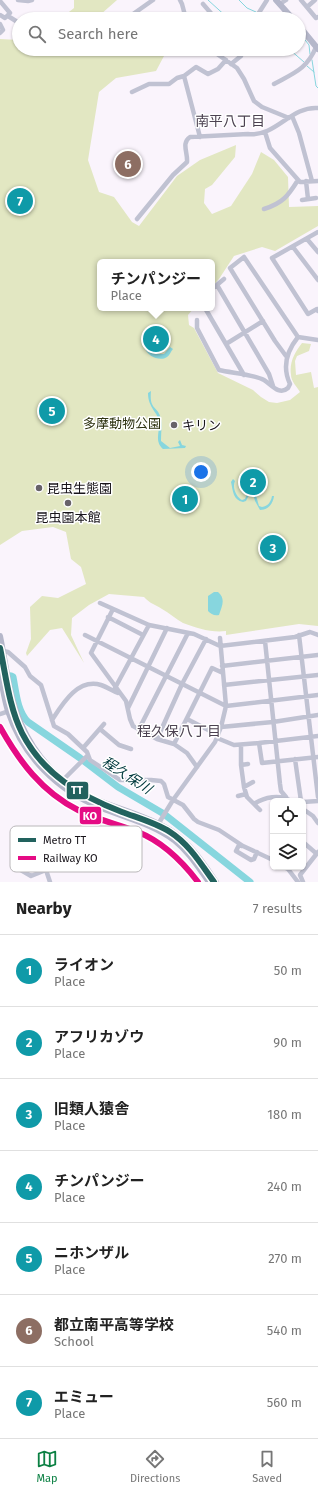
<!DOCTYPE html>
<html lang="en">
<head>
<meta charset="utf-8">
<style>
	:root { --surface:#fff; --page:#f2f2f2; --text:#222; --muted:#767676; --line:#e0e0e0; --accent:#0b8043 }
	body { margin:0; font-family:"Fira Sans","Noto Sans JP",sans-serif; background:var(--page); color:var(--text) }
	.controls { position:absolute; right:12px; bottom:12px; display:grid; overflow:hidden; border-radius:6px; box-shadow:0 1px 3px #0004 }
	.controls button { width:36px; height:36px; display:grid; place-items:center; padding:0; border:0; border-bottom:1px solid var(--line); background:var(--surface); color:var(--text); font:20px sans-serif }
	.you { position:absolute; left:201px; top:472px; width:14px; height:14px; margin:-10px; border:3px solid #fff; border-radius:50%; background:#1a73e8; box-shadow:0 0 0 6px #1a73e833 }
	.badge { display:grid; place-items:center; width:26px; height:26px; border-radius:50%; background:var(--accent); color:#fff; font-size:13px; font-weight:700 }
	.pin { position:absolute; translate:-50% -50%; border:2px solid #fff; box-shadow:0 1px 4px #0006 }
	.popup { position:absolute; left:97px; top:259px; width:118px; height:52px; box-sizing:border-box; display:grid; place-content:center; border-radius:6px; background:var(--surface); filter:drop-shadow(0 1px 3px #0005); font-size:13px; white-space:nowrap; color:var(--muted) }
	.popup b { font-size:15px; color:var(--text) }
	.popup::after { content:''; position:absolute; left:50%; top:100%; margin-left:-8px; border:8px solid transparent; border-top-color:var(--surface) }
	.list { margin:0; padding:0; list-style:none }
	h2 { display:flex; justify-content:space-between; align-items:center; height:52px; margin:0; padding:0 16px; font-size:17px }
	h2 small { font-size:13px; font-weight:400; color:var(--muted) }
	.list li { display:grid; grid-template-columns:26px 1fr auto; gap:12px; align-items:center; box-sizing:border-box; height:72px; padding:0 16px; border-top:1px solid var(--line) }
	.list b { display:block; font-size:15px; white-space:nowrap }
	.list p { margin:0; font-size:13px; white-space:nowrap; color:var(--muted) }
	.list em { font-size:13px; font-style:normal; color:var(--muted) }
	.icon { flex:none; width:22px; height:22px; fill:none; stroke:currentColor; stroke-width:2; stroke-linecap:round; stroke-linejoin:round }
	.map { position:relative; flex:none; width:318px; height:882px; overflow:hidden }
	.search { position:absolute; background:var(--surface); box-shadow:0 1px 3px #0004; left:12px; right:12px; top:12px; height:44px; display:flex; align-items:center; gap:10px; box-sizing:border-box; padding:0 14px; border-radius:22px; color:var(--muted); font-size:15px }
	.sheet { height:556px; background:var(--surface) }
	nav { display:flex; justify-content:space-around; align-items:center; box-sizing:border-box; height:56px; border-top:1px solid var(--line); background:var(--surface); font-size:11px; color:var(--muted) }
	nav a { display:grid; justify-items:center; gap:2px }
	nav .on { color:var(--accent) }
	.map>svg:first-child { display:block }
	.green { fill:#e2e7c2 }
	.water { fill:#87d6de }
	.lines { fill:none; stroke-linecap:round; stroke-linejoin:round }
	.stream { stroke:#87d6de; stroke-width:1 }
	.river { stroke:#87d6de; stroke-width:7 }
	.street { stroke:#c0c2d2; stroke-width:4.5 }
	.secondary { stroke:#b5b7ca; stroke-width:6 }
	.rail-1-casing { stroke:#fff; stroke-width:9 }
	.rail-1 { stroke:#e50b84; stroke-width:6 }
	.metro-1-casing { stroke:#fff; stroke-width:9 }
	.metro-1 { stroke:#22625e; stroke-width:6 }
	.poi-dot { fill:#676269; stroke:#fff; stroke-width:1.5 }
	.labels { text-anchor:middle; stroke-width:3; stroke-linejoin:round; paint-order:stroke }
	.park-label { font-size:13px; fill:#2e3311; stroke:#fff }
	.poi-label { font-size:13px; fill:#18141a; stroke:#fff; text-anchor:start }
	.neighbourhood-label { font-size:14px; fill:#4c4251; stroke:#fff }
	.water-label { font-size:14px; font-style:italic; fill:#023a3e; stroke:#fff }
	.key { fill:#fff; stroke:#bab8ba; stroke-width:1 }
	.key-label { font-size:11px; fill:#18141a }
	.line-badge { stroke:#fff; stroke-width:1.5 }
	.badge-label { font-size:11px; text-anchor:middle; font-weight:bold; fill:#fff }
</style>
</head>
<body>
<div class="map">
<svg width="318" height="882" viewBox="0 0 318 882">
	<rect width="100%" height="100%" fill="#faf4fc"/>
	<!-- green -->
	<path class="green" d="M 74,0 L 117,0 L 100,15 L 101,19 L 60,19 L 74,8 Z
		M 0,39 L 19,40 L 19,49 L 161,49 L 164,56 L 156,71 L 116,78 L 99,92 L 88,160 L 99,192 L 114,197 L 132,222 L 139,226 L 177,176 L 200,160 L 236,145 L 235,157 L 212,185 L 205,189 L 204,203 L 212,214 L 231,206 L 252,174 L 261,152 L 274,160 L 288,177 L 289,207 L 318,206 L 318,226 L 275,251 L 262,247 L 234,256 L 219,279 L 212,287 L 212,262 L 100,262 L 100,308 L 194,308 L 188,315 L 189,325 L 194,328 L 218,373 L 253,390 L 261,397 L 269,402 L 277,403 L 290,400 L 300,392 C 297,387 291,381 291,375 C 289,362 295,352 302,343 L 311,344 L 309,351 L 297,356 L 295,361 L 296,375 L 311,372 L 314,388 L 318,387 L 318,626 L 299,624 L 226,635 L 226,631 C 212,633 196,628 183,623 C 176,619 169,613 162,609 C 156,605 149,603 144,597 L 109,594 L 89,605 L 72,618 L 71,635 L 84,663 L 62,628 L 50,630 L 27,656 L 26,653 L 31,639 L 30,607 L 42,596 L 58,598 L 86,584 L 81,567 L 71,559 L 66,532 L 53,527 L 22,531 L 0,545 Z"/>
	<!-- water -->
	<path class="water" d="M 149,335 L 151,335 L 149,348 L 155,354 L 164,354 L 170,347 L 173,349 C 171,351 170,355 167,357 C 160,362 147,356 145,348 C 145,344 148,339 149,335 Z
		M 151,391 C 149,411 158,405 161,419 C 162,426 161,434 161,441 L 170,448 L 180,446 L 178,442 L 180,440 L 182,445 L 186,446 L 185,448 L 163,449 C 154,441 160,432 159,422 C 158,412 148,408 148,393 Z
		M 233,479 L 235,481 C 232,487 236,497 242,500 L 245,499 L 248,492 L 255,492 L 259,506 L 262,507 C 268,506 271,502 272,496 L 274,496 C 273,504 268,510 260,510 L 255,501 L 253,493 L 250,493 L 246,501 L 243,502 C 233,500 233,491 231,482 Z
		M 214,592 L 218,592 C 226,599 222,606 219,615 C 214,616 211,614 208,611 L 208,596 Z"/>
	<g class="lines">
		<!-- stream -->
		<path class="stream" d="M 208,0 L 229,19
			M 239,0 L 247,8 L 256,12
			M 260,14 L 273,19
			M 299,32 L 309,45 L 310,54
			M 289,49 L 304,62
			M 312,60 L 316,86 L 318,88
			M 307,66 L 314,72"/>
		<!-- river -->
		<path class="river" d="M 11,676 L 13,677 C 16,692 17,711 28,722 L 80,758 L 118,787 L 164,814 L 250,882"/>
		<!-- street -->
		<path class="street" d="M 18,0 L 28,1 L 32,0
			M 180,0 L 182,4 L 186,19
			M 301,0 L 316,18 L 318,17
			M 0,1 L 10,13 L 5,18 L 0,15
			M 203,4 L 216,19
			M 280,4 L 286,0
			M 307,7 L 315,0
			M 8,16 L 19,23
			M 126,19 L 153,0
			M 255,19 L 267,0
			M 0,24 L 3,30 L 0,33
			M 210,49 L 237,68 L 244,79 L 254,101 L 262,107 L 289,118
			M 231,64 L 241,56 L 240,49
			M 274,84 C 294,73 307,69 316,47
			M 132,92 L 149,84 L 169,84 L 177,78 L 184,76
			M 292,116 L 299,133 L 312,181
			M 265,132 L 270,148 L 300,182 L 318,181
			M 200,137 L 184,76 L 196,67 L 208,74 L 218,69 L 226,60
			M 306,181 L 308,199
			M 302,200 L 316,198
			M 264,209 C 283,203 288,196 298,180
			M 137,219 L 173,175 L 187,162 C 188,153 181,143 190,137 L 248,134 C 277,137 290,106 318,108
			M 318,232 L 272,258 L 308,314 L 317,309 L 318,311
			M 307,239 L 318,252
			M 293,247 L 318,280
			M 217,285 L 269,374 L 273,386
			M 212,289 L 224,279
			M 205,308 L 244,375
			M 197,320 L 197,328 L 219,370 C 231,373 253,374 264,380 C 271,384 279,396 288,388 L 290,384 C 282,367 286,352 298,337 L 318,340
			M 226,344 L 263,321
			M 286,356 L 275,341 L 230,268 L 244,257 L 298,337
			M 100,603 L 149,625 L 194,634 L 220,646 L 295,637 L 310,632 L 318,635
			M 113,609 L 91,653 L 126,701 L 130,719 L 133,726 L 157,739 L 174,744 L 187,753 L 197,767
			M 108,617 L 143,635
			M 85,635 L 226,706 L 318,695
			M 299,635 L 318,797
			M 265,641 L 280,784 L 281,791 L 286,797
			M 3,651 L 8,652 L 25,667 L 30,676 L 41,685 L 54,726 L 68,734 L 87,752 L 90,760 L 120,780 L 151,780 L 161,781 L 164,784 L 168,797 L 183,805 L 194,819 L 198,822 L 219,830 L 243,846 L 273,860
			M 222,666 L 318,655
			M 224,685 L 318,675
			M 115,688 L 149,625
			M 128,708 L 167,628
			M 0,714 L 15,709
			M 187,719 L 218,735
			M 52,720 C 63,703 78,678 101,685 C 107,687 113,691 118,693
			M 221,727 L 273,722 L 318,715
			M 100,729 L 119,745 L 131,749
			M 139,729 L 188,633
			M 217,738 L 234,745 L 259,743 L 262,763 L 318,757
			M 157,739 L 182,684 L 206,639
			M 259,743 L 318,736
			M 174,744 L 212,668 L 223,673
			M 241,746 L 241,765 L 244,787 L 247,797 L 254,804 C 264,797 280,794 291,801
			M 83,748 L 104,724
			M 295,759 L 301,801
			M 241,765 L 248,764
			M 63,780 L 88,755
			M 244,787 L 253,782
			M 238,796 L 246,794
			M 303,802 L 318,801
			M 254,804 L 260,810
			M 303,809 L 313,816 L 318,823
			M 157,826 L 173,800 L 215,742 L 221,727 L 226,706 L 220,638
			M 303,842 L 317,854
			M 242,846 L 239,845 L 236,851 L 251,860 L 254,859 L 257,852
			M 19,862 L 19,869 L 31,876 L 46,870 L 50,882
			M 284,867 L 288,869 L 298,882
			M 303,882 L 300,875 L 318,852"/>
		<!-- secondary -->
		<path class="secondary" d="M 276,0 L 293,19
			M 299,26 L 318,49
			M 0,636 C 6,665 9,697 21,724 C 36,758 62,786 97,800 C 121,810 147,816 170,830 C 190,843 203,863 216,882
			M 0,672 C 2,685 4,698 8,711 C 23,756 57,791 102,808 C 126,818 153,824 174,840 C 189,852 198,867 209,882"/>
		<defs>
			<path id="rail-1" d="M 0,727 C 19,761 42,792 78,810 C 97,820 118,824 138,832 C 163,842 182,861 198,882"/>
		</defs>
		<!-- rail-1 casing -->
		<use href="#rail-1" class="rail-1-casing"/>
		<!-- rail-1 -->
		<use href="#rail-1" class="rail-1"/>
		<defs>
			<path id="metro-1" d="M 0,648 C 6,676 9,707 22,733 C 43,774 80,796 122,812 C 138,818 156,823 170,832 C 189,844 201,864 214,882"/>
		</defs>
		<!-- metro-1 casing -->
		<use href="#metro-1" class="metro-1-casing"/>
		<!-- metro-1 -->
		<use href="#metro-1" class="metro-1"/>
	</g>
	<!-- markers -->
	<g class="poi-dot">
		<circle cx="174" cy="425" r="4"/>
		<circle cx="39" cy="488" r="4"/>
		<circle cx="68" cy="503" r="4"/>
	</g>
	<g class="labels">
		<!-- park labels -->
		<g class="park-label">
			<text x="122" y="428">多摩動物公園</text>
		</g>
		<!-- poi labels -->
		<g class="poi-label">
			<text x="182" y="430">キリン</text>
			<text x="47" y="493">昆虫生態園</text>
			<text x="68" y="522" text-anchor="middle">昆虫園本館</text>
		</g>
		<!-- neighbourhood labels -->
		<g class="neighbourhood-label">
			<text x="230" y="126">南平八丁目</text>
			<text x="179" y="736">程久保八丁目</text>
		</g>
		<!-- water labels -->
		<g class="water-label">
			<text transform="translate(127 775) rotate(33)" y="5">程久保川</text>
		</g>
	</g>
	<!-- legend -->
	<rect x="10" y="826" width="132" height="46" rx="6" class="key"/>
	<rect x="18" y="838" width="18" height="4" fill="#22625e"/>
	<rect x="18" y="856" width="18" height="4" fill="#e50b84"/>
	<g class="key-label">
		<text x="43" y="844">Metro TT</text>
		<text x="43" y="862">Railway KO</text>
	</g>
	<g class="line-badge">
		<rect x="66" y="781" width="23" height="19" rx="4" fill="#22625e"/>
		<rect x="79" y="806" width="23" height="19" rx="4" fill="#e50b84"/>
	</g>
	<g class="badge-label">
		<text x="77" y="794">TT</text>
		<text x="90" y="820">KO</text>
	</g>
</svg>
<div class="controls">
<button><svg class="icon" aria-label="locate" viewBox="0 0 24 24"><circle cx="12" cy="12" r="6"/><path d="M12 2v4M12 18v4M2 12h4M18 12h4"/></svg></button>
<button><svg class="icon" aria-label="layers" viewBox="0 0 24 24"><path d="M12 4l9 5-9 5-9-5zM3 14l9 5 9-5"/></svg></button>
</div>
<div class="you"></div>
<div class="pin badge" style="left:185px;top:499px;background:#0f9aa8">1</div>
<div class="pin badge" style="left:253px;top:482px;background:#0f9aa8">2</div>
<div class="pin badge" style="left:273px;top:548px;background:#0f9aa8">3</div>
<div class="pin badge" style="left:156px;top:339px;background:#0f9aa8">4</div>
<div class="popup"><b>チンパンジー</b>Place</div>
<div class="pin badge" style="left:52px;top:411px;background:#0f9aa8">5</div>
<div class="pin badge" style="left:128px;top:164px;background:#8d6e63">6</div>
<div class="pin badge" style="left:20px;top:201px;background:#0f9aa8">7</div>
<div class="search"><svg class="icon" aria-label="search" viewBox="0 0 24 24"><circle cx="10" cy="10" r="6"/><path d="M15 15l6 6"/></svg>Search here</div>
</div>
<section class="sheet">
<h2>Nearby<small>7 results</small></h2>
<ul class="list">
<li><span class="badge" style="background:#0f9aa8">1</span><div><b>ライオン</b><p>Place</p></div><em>50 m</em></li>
<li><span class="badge" style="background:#0f9aa8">2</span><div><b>アフリカゾウ</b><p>Place</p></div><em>90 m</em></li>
<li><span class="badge" style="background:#0f9aa8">3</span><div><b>旧類人猿舎</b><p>Place</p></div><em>180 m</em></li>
<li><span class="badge" style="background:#0f9aa8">4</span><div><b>チンパンジー</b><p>Place</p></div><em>240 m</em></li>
<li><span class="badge" style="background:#0f9aa8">5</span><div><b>ニホンザル</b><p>Place</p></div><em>270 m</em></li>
<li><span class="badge" style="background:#8d6e63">6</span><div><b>都立南平高等学校</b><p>School</p></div><em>540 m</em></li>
<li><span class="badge" style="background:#0f9aa8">7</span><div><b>エミュー</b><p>Place</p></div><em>560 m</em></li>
</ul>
</section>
<nav>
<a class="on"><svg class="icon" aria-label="map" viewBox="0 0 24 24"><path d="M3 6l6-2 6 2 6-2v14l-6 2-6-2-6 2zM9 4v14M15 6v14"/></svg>Map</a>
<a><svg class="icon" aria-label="directions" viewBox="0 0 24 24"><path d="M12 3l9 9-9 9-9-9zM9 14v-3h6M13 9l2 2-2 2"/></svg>Directions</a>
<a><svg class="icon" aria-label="saved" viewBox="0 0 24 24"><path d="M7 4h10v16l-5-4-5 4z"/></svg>Saved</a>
</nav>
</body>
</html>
